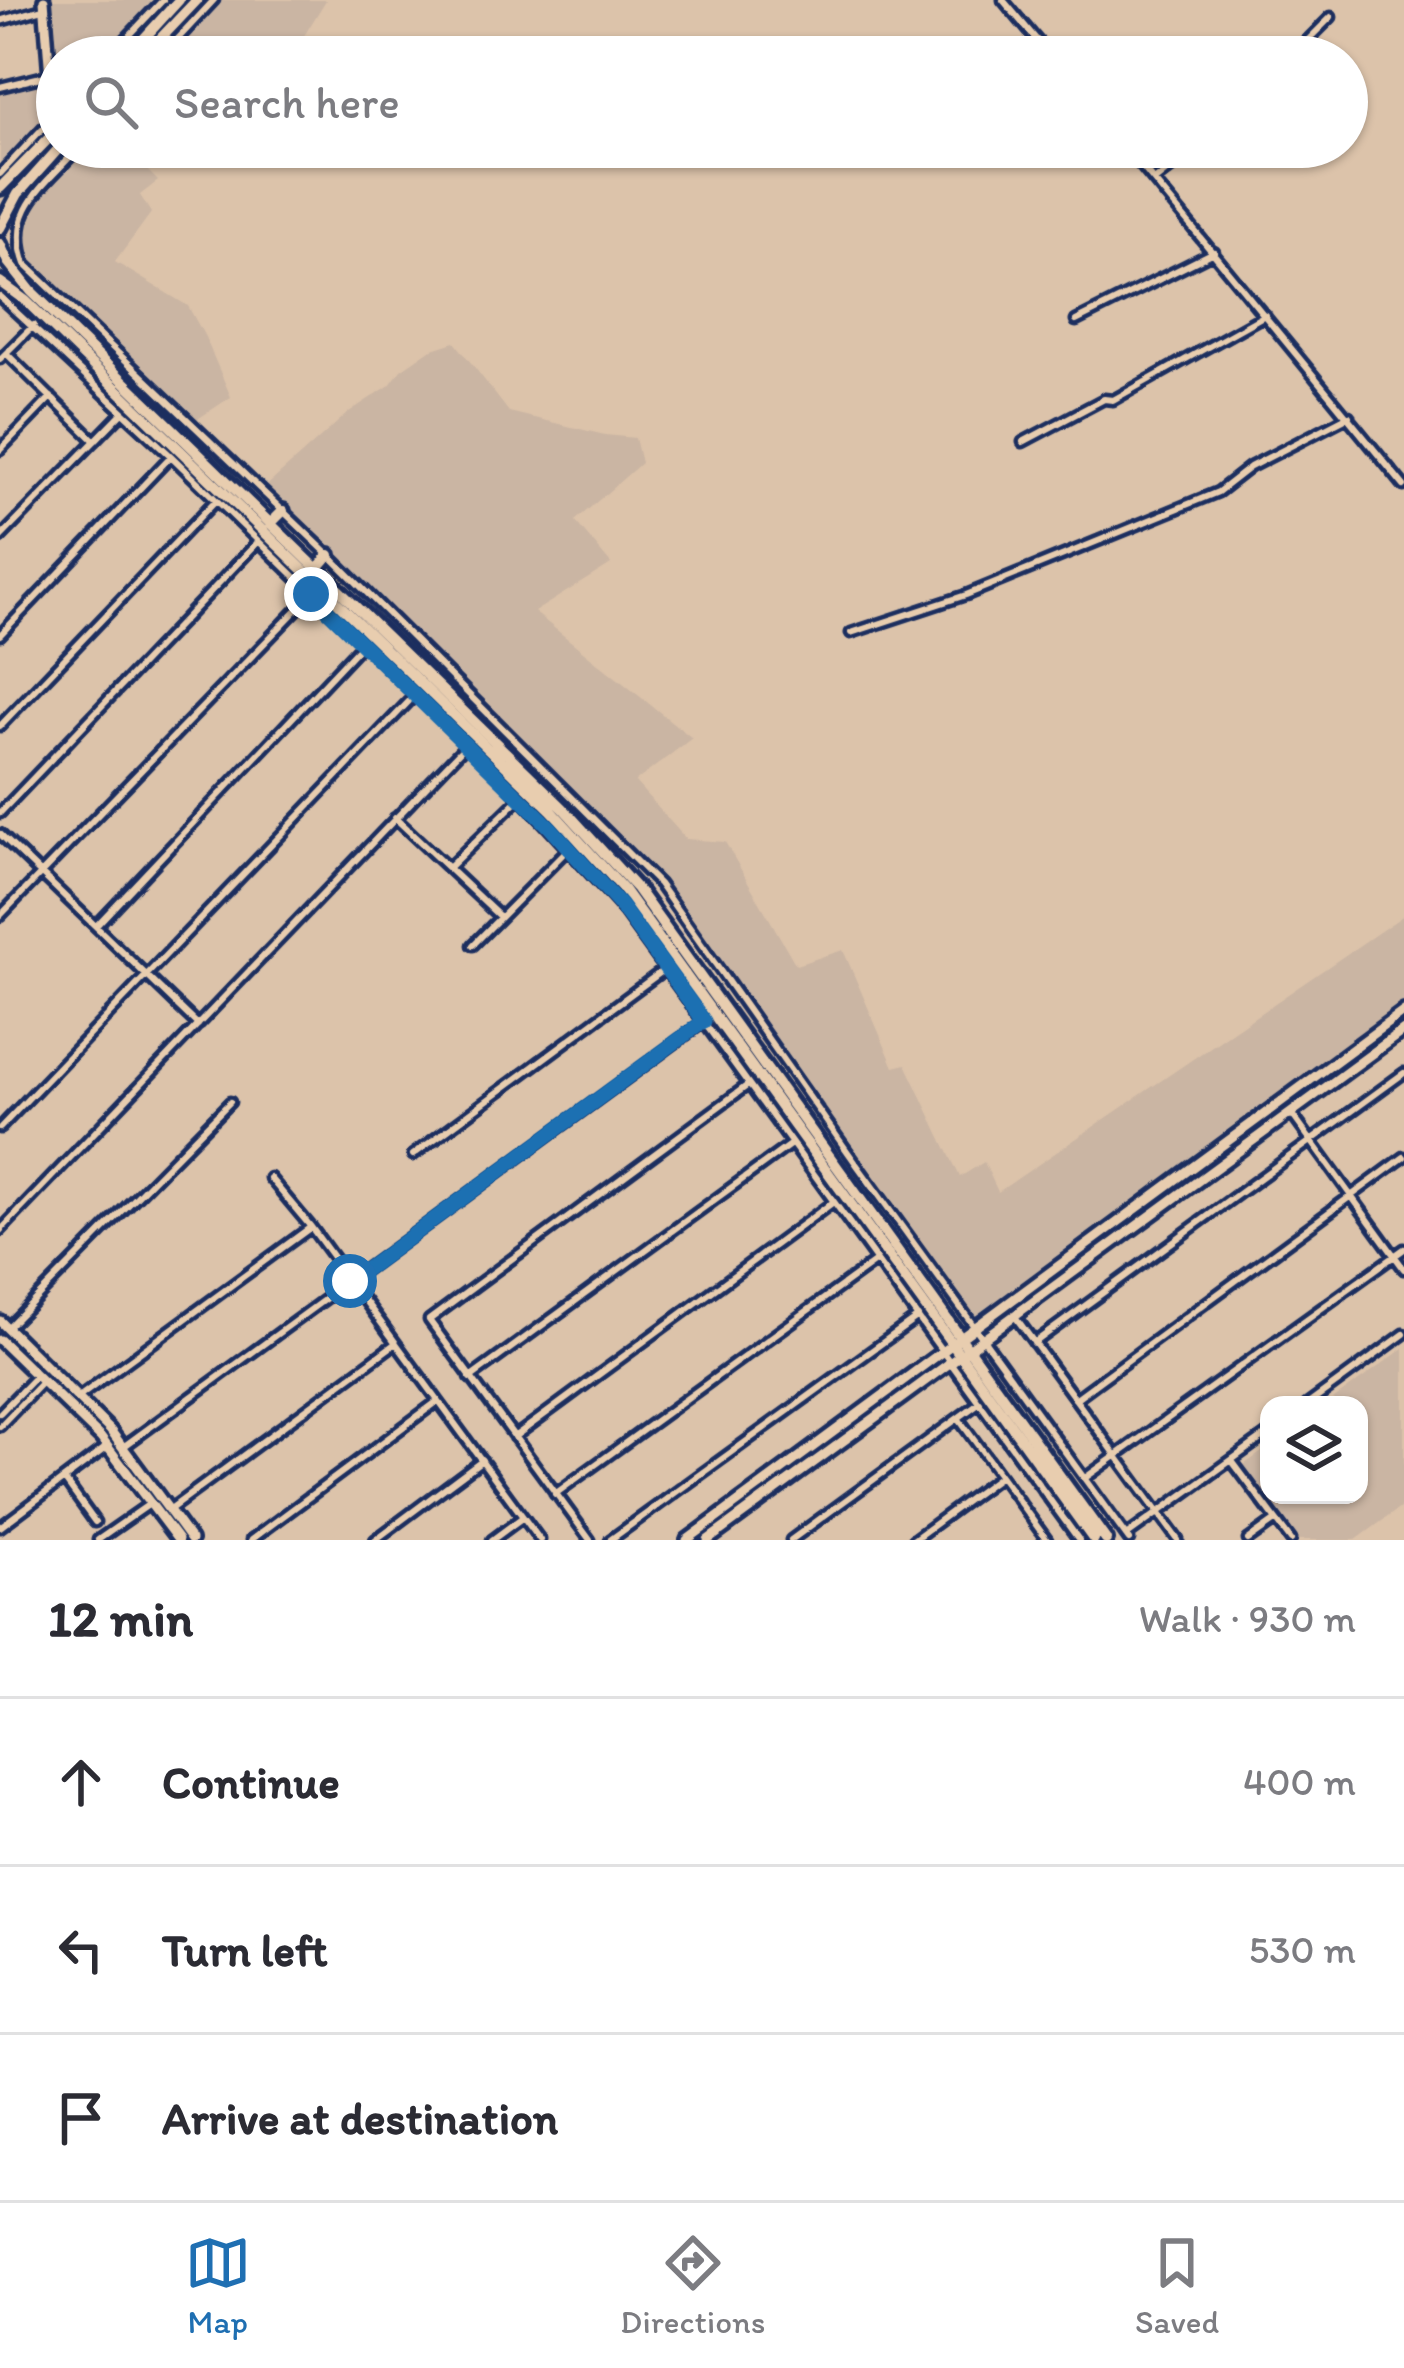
<!DOCTYPE html>
<html lang="en">
<head>
<meta charset="utf-8">
<style>
	:root { --surface:#fff; --page:#f2f2f3; --text:#2b2b33; --muted:#7c7c81; --line:#e1e1e2; --accent:#1f6fb2 }
	body { margin:0; font-family:Itim,sans-serif; background:var(--page); color:var(--text) }
	.controls { position:absolute; right:36px; bottom:36px; display:grid; overflow:hidden; border-radius:24px; box-shadow:0 3px 9px #0004 }
	.controls button { width:108px; height:108px; display:grid; place-items:center; padding:0; border:0; border-bottom:3px solid var(--line); background:var(--surface); color:var(--text); font:60px sans-serif }
	.stop { position:absolute; width:36px; height:36px; margin:-27px; border:9px solid #1f6fb2; border-radius:50%; background:#fff }
	.stop.end { background:#1f6fb2; border-color:#fff; box-shadow:0 3px 12px #0008 }
	.list { margin:0; padding:0; list-style:none }
	h2 { display:flex; justify-content:space-between; align-items:center; height:156px; margin:0; padding:0 48px; font-size:51px }
	h2 small { font-size:39px; font-weight:400; color:var(--muted) }
	.list li { display:grid; grid-template-columns:78px 1fr auto; gap:36px; align-items:center; box-sizing:border-box; height:168px; padding:0 48px; border-top:3px solid var(--line) }
	.list b { display:block; font-size:45px; white-space:nowrap }
	.list em { font-size:39px; font-style:normal; color:var(--muted) }
	.icon { flex:none; width:66px; height:66px; fill:none; stroke:currentColor; stroke-width:2; stroke-linecap:round; stroke-linejoin:round }
	.map { position:relative; flex:none; width:1404px; height:1540px; overflow:hidden }
	.search { position:absolute; background:var(--surface); box-shadow:0 3px 9px #0004; left:36px; right:36px; top:36px; height:132px; display:flex; align-items:center; gap:30px; box-sizing:border-box; padding:0 42px; border-radius:66px; color:var(--muted); font-size:45px }
	.sheet { height:660px; background:var(--surface) }
	nav { display:flex; justify-content:space-around; align-items:center; box-sizing:border-box; height:168px; border-top:3px solid var(--line); background:var(--surface); font-size:33px; color:var(--muted) }
	nav a { display:grid; justify-items:center; gap:6px }
	nav .on { color:var(--accent) }
	.map>svg:first-child { display:block }
	.built { fill:#cab5a3 }
	.lines { fill:none; stroke-linecap:round; stroke-linejoin:round }
	.street-casing { stroke:#1b2f5e; stroke-width:15 }
	.secondary-casing { stroke:#1b2f5e; stroke-width:18 }
	.highway-casing { stroke:#1b2f5e; stroke-width:20 }
	.street { stroke:#e8cdaf; stroke-width:6 }
	.secondary { stroke:#e8cdaf; stroke-width:9 }
	.highway { stroke:#e8cdaf; stroke-width:10 }
	.route { stroke:#1f6fb2; stroke-width:15 }
</style>
</head>
<body>
<div class="map">
<svg width="1404" height="1540" viewBox="0 0 1404 1540">
	<rect width="100%" height="100%" fill="#dcc3aa"/>
	<filter id="ink" filterUnits="userSpaceOnUse"><feTurbulence type="fractalNoise" baseFrequency=".00833" numOctaves="2"/><feDisplacementMap in="SourceGraphic" scale="24" xChannelSelector="R" yChannelSelector="G"/><feConvolveMatrix kernelMatrix="1 2 1 2 8 2 1 2 1" color-interpolation-filters="sRGB"/></filter>
	<g filter="url(#ink)">
		<!-- built -->
		<path class="built" d="M 44,0 L 163,0 L 109,57 L 57,57 L 57,113 L 0,174 L 0,91 L 50,76 Z
			M 214,0 L 326,0 L 291,57 L 161,57 Z
			M 79,147 L 148,149 L 138,161 L 158,181 L 140,195 L 151,213 L 115,262 L 188,306 L 205,337 L 231,397 L 190,424 L 25,264 L 19,230 L 21,213 Z
			M 455,342 L 509,412 L 605,435 L 635,438 L 641,463 L 575,521 L 611,564 L 534,612 L 692,738 L 635,782 L 686,839 L 725,842 L 796,965 L 843,950 L 894,1067 L 906,1064 L 960,1177 L 984,1162 L 998,1192 L 1404,915 L 1404,1011 L 976,1329 L 659,884 L 262,490 L 349,412 L 390,385 L 401,370 L 430,350 Z
			M 1404,1348 L 1404,1505 L 1356,1540 L 1297,1540 L 1241,1467 L 1269,1447 L 1269,1495 L 1359,1495 L 1359,1405 L 1326,1405 Z"/>
		<g class="lines">
			<defs>
				<path id="street" d="M 1003,0 L 1051,57
					M 0,21 L 43,9
					M 109,57 L 163,0
					M 161,57 L 214,0
					M 1291,57 L 1331,17
					M 0,87 L 49,75
					M 79,147 C 46,185 5,209 25,264 L 329,555 L 659,884 L 857,1165 L 1129,1540
					M 1126,147 L 1404,486
					M 1010,155 L 1019,147
					M 0,174 L 57,113
					M 1154,181 L 1197,147
					M 0,297 L 171,456 L 507,783 L 619,905 L 1079,1540
					M 1076,321 L 1214,252
					M 6,353 L 95,441
					M 0,359 L 34,325
					M 1023,442 L 1104,399 L 1113,400 L 1265,315
					M 0,450 L 51,397
					M 0,538 L 123,412
					M 851,633 L 966,595 L 1218,492 L 1250,467 L 1349,416
					M 0,635 L 171,456
					M 0,726 L 216,500
					M 0,813 L 258,542
					M 395,818 L 499,916
					M 0,834 L 198,1025
					M 448,868 L 520,798
					M 0,916 L 311,595
					M 96,926 L 363,643
					M 473,945 L 569,848
					M 1291,1113 L 1404,1269
					M 0,1128 L 416,694
					M 413,1155 L 665,969
					M 270,1178 L 311,1227 L 540,1540
					M 0,1231 L 466,745
					M 1014,1315 L 1178,1540
					M 7,1328 L 230,1102
					M 1034,1343 L 1404,1073
					M 470,1378 L 791,1144
					M 79,1397 L 311,1227
					M 1075,1399 L 1404,1157
					M 1307,1405 L 1404,1334
					M 0,1413 L 37,1375
					M 958,1418 L 1047,1540
					M 0,1426 L 43,1381
					M 514,1437 L 832,1203
					M 123,1447 L 705,1021
					M 1232,1461 L 1291,1540
					M 1085,1478 L 1404,1249
					M 64,1479 L 95,1522
					M 555,1494 L 876,1261
					M 169,1510 L 396,1343
					M 0,1527 L 108,1446
					M 1126,1536 L 1269,1433
					M 98,1540 L 151,1503
					M 251,1540 L 438,1401
					M 375,1540 L 482,1460
					M 492,1540 L 523,1517
					M 590,1540 L 429,1320 L 748,1085
					M 610,1540 L 918,1317
					M 791,1540 L 980,1402
					M 913,1540 L 1000,1476
					M 1248,1540 L 1276,1520"/>
				<path id="secondary" d="M 44,0 L 50,76 L 57,95
					M 0,1321 L 110,1430 L 191,1540
					M 0,1340 L 101,1438 L 178,1540
					M 687,1540 L 1404,1011
					M 708,1540 L 1404,1030"/>
				<path id="highway" d="M 127,57 L 179,0
					M 143,57 L 197,0
					M 0,188 L 57,130
					M 0,228 L 18,194 L 60,147
					M 0,244 L 8,262 L 31,291 L 563,808 L 637,889 L 1106,1540
					M 0,282 L 26,301 L 551,810 L 623,889 L 1094,1540
					M 270,524 L 283,511
					M 317,569 L 329,555"/>
			</defs>
			<!-- street casing -->
			<use href="#street" class="street-casing"/>
			<!-- secondary casing -->
			<use href="#secondary" class="secondary-casing"/>
			<!-- highway casing -->
			<use href="#highway" class="highway-casing"/>
			<!-- street -->
			<use href="#street" class="street"/>
			<!-- secondary -->
			<use href="#secondary" class="secondary"/>
			<!-- highway -->
			<use href="#highway" class="highway"/>
		</g>
	</g>
	<g class="lines" filter="url(#ink)">
		<!-- route -->
		<path class="route" d="M 311,594 L 550,827 L 620,905 L 704,1021 L 350,1281"/>
	</g>
</svg>
<div class="controls">
<button><svg class="icon" aria-label="layers" viewBox="0 0 24 24"><path d="M12 4l9 5-9 5-9-5zM3 14l9 5 9-5"/></svg></button>
</div>
<div class="stop" style="left:350px;top:1281px"></div>
<div class="stop end" style="left:311px;top:594px"></div>
<div class="search"><svg class="icon" aria-label="search" viewBox="0 0 24 24"><circle cx="10" cy="10" r="6"/><path d="M15 15l6 6"/></svg>Search here</div>
</div>
<section class="sheet">
<h2>12 min<small>Walk · 930 m</small></h2>
<ul class="list">
<li><svg class="icon" aria-label="ahead" viewBox="0 0 24 24"><path d="M12 20V5M6 11l6-6 6 6"/></svg><div><b>Continue</b></div><em>400 m</em></li>
<li><svg class="icon" aria-label="left" viewBox="0 0 24 24"><path d="M17 20v-9H6M10 6l-5 5 5 5"/></svg><div><b>Turn left</b></div><em>530 m</em></li>
<li><svg class="icon" aria-label="arrive" viewBox="0 0 24 24"><path d="M6 21V4h12l-3 4 3 4H6"/></svg><div><b>Arrive at destination</b></div></li>
</ul>
</section>
<nav>
<a class="on"><svg class="icon" aria-label="map" viewBox="0 0 24 24"><path d="M3 6l6-2 6 2 6-2v14l-6 2-6-2-6 2zM9 4v14M15 6v14"/></svg>Map</a>
<a><svg class="icon" aria-label="directions" viewBox="0 0 24 24"><path d="M12 3l9 9-9 9-9-9zM9 14v-3h6M13 9l2 2-2 2"/></svg>Directions</a>
<a><svg class="icon" aria-label="saved" viewBox="0 0 24 24"><path d="M7 4h10v16l-5-4-5 4z"/></svg>Saved</a>
</nav>
</body>
</html>
